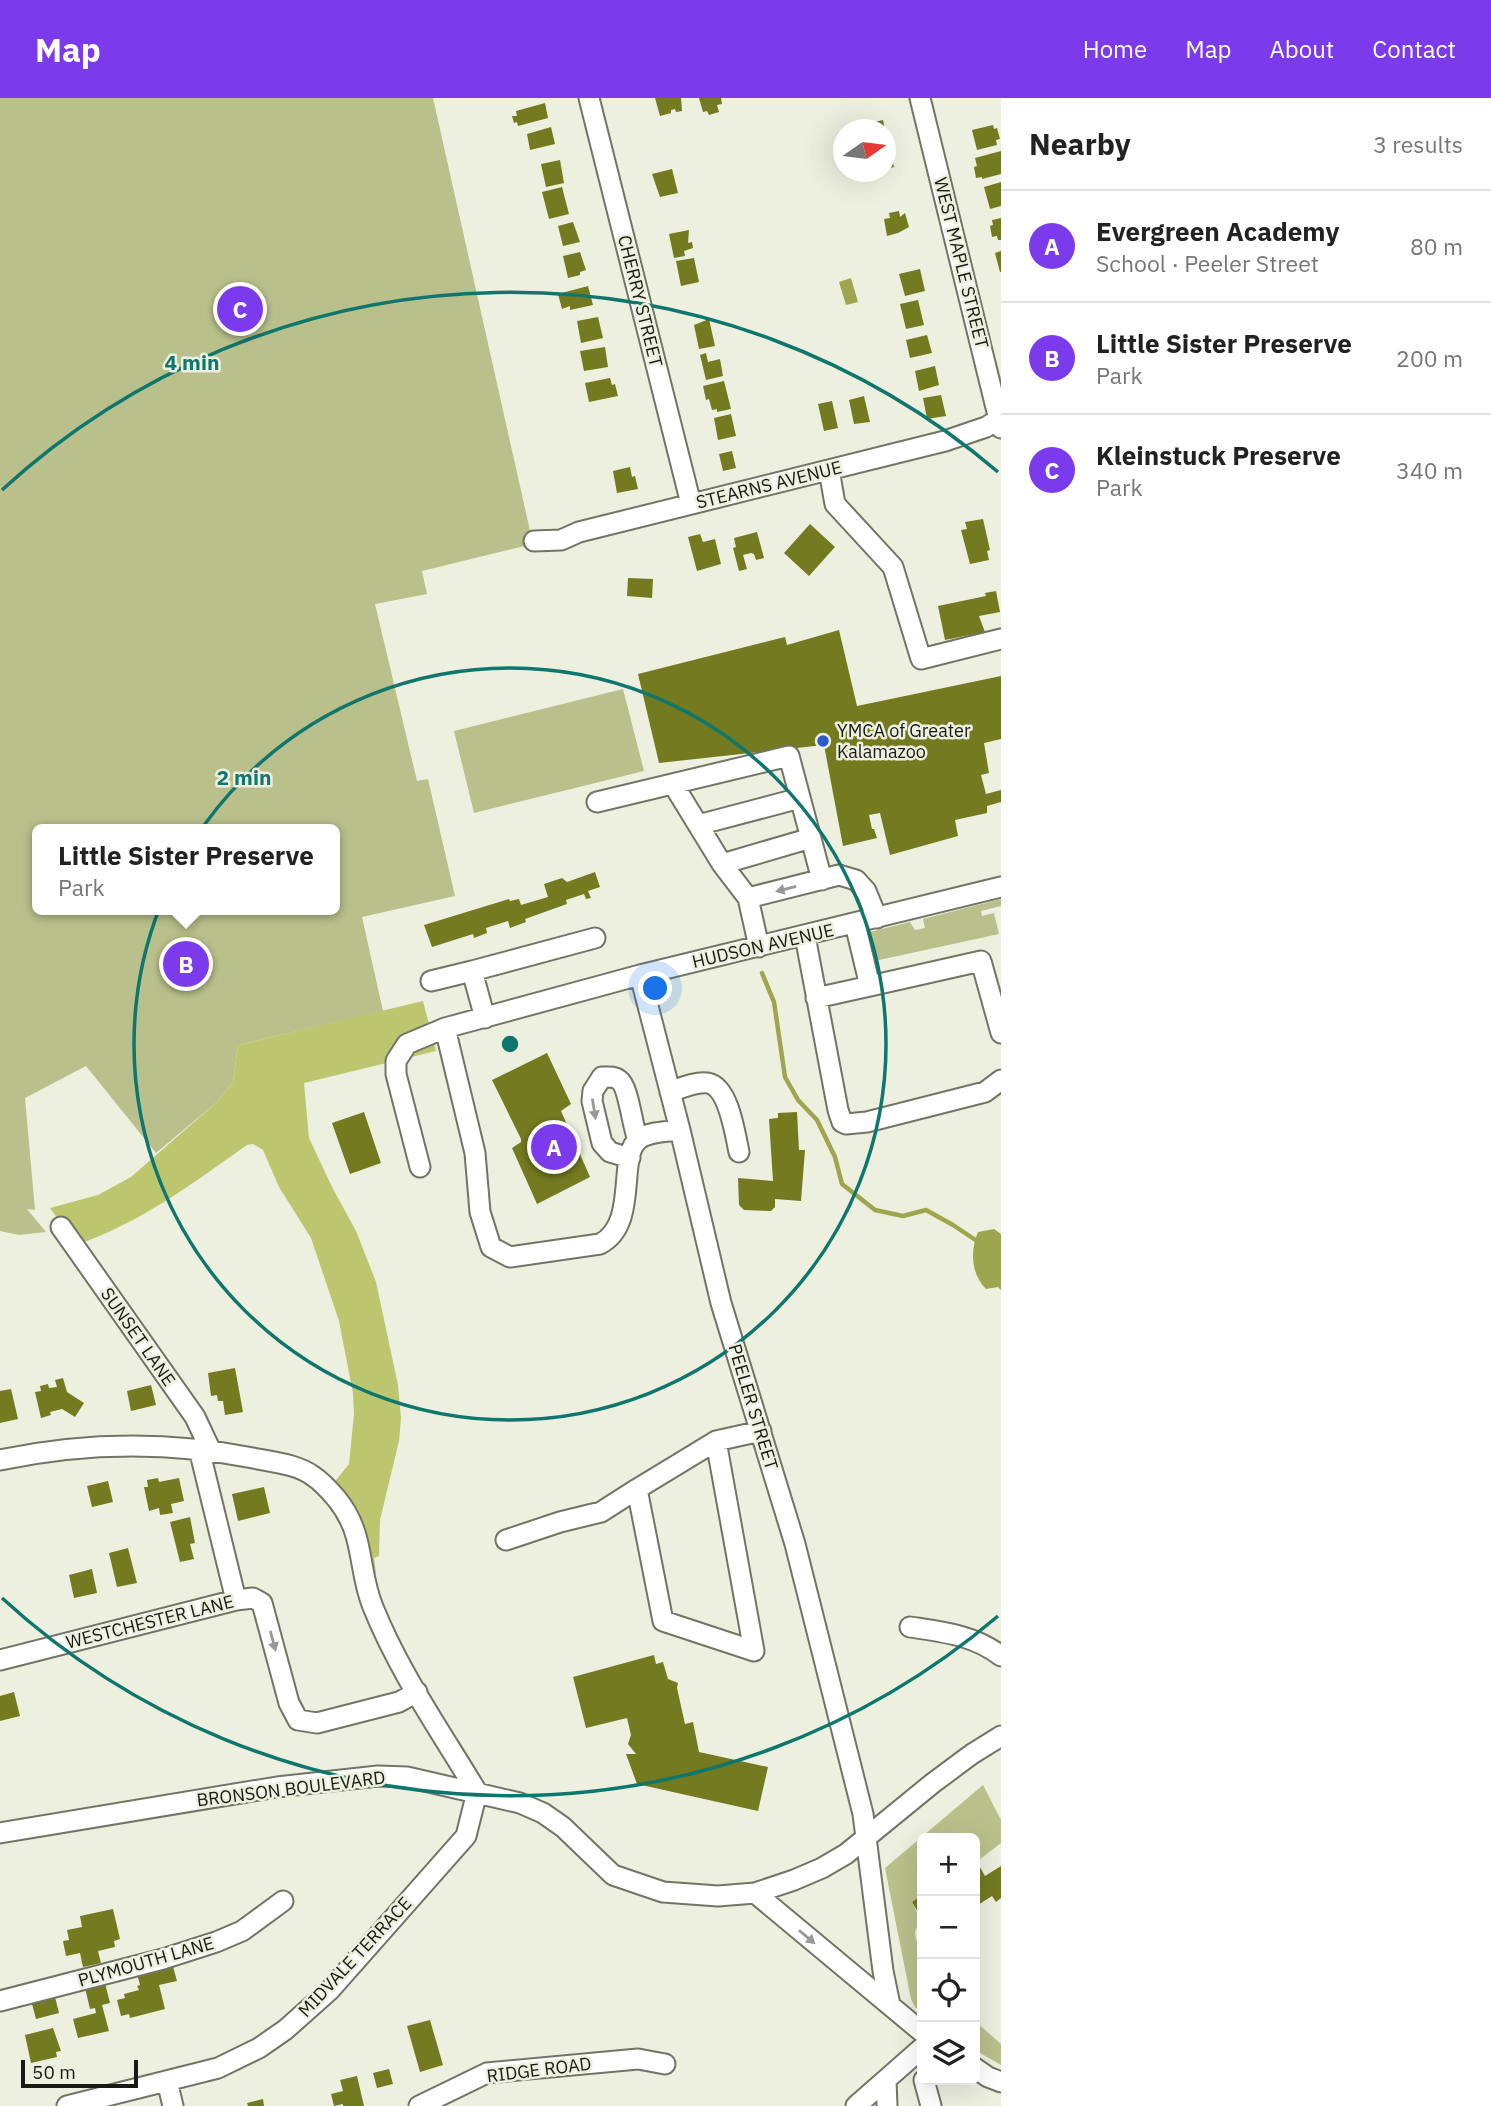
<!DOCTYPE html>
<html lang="en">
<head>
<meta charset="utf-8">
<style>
	:root { --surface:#fff; --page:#f2f2f2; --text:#222; --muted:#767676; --line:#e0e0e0; --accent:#7c3aed }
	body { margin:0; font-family:"IBM Plex Sans",sans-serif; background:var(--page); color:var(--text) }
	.controls { position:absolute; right:21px; bottom:21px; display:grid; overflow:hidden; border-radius:10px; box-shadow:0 7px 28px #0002 }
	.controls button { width:63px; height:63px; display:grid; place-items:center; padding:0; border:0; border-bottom:2px solid var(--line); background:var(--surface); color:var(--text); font:35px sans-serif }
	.compass { position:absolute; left:833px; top:21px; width:63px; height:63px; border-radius:50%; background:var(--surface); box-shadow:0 7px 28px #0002; rotate:76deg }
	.scale { position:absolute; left:21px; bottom:18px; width:117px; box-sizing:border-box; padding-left:7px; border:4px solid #191a14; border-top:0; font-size:19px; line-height:24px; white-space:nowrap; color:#191a14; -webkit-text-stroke:5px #edf0df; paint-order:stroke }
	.you { position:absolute; left:656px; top:891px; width:24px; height:24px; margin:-18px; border:5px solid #fff; border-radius:50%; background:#1a73e8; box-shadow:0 0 0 10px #1a73e833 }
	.badge { display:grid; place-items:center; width:46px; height:46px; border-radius:50%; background:var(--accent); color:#fff; font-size:23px; font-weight:700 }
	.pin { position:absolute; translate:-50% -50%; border:4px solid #fff; box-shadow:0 2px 7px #0006 }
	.popup { position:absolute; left:32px; top:726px; width:308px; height:91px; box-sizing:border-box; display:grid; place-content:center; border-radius:10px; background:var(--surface); filter:drop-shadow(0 2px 5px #0005); font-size:23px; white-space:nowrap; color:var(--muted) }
	.popup b { font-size:26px; color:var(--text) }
	.popup::after { content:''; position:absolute; left:50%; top:100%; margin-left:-14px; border:14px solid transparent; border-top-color:var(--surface) }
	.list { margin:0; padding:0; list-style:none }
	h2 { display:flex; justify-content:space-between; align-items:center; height:91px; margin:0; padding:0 28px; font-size:30px }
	h2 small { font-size:23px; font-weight:400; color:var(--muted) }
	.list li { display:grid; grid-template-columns:46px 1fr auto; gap:21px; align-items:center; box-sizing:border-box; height:112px; padding:0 28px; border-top:2px solid var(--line) }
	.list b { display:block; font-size:26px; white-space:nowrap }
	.list p { margin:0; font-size:23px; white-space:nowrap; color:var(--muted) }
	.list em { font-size:23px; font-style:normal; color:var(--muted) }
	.icon { flex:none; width:38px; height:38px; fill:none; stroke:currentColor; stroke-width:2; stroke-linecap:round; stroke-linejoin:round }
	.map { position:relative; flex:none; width:1001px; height:2008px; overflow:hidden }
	header { display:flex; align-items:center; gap:42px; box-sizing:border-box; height:98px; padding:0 35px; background:var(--accent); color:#fff }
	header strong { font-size:33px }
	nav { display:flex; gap:38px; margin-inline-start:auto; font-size:24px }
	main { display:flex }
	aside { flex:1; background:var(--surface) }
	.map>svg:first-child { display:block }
	.green { fill:#b9c08b; fill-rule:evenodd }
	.forest { fill:#bcc66f }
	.water { fill:#9da64f }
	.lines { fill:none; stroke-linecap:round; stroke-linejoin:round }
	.stream { stroke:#9da64f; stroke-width:4.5 }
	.building { fill:#737a20 }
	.minor-casing { stroke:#727465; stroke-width:23 }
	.minor { stroke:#fff; stroke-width:19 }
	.oneway { fill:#989895 }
	.ring { fill:none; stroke:#0f766e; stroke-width:3.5 }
	.poi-dot { fill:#2e5bca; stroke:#edf0df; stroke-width:2.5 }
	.labels { text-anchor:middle; stroke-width:5; stroke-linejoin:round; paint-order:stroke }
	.street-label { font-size:18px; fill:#191a14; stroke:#edf0df }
	.poi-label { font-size:18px; fill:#191a14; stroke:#edf0df; text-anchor:start }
	.centre { fill:#0f766e; stroke:#edf0df; stroke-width:3.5 }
	.ring-label { font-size:21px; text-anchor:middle; font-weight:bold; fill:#0f766e; stroke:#edf0df; stroke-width:5; stroke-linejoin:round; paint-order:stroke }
</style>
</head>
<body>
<header>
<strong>Map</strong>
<nav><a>Home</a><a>Map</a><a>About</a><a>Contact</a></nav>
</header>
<main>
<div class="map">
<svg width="1001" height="2008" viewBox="0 0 1001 2008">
	<rect width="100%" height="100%" fill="#edf0df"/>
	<!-- green -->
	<path class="green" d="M 0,0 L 433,0 L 533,446 L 422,473 L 427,496 L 375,506 L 417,683 L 428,681 L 455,798 L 362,819 L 383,913 L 238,947 L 233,984 L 217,1004 L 156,1055 L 86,968 L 25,1000 L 35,1112 L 27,1111 L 46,1134 L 19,1137 L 0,1133 ZM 37,731 L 335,731 L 335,812 L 37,812 Z
		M 623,591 L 644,673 L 474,715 L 454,633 Z
		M 1001,801 L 1001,808 L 981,813 L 982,818 L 994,815 L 999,836 L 870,864 L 867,839 L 870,834 L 910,824 L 915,832 L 925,830 L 923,821 Z
		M 983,1687 L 1001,1722 L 1001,1745 L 975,1765 L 975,1740 L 922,1740 L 922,1797 L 912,1804 L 922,1825 L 917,1829 L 915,1834 L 916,1842 L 922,1851 L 922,1915 L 915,1909 L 911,1901 L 885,1770 Z
		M 975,1923 L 1001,1946 L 1001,1967 L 975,1952 Z"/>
	<!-- forest -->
	<path class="forest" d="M 423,903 L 436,953 L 304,985 L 309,1040 L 333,1091 L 356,1133 L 376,1184 L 398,1287 L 401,1320 L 399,1343 L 380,1422 L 379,1458 L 374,1460 L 376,1476 L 366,1478 L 329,1391 L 349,1366 L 354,1316 L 353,1295 L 339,1223 L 311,1140 L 279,1089 L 263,1052 L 253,1046 L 247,1047 C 192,1086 140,1125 76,1147 L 50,1110 L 98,1097 L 131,1079 L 217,1004 L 233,984 L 238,947 Z"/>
	<!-- water -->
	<path class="water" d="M 851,180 L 858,204 L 846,207 L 839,184 Z
		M 994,1131 L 1001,1136 L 1001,1192 L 998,1189 L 986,1191 C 971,1176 970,1153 978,1134 Z"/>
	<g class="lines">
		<!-- stream -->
		<path class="stream" d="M 762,875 L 774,904 L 785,979 L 798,1002 L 817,1022 L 835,1059 L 842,1086 L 875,1112 L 903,1118 L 926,1112 L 953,1127 L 977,1143"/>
	</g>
	<!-- building -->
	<path class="building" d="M 655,0 L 681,0 L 682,13 L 676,14 L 675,11 L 671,12 L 671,15 L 660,18 Z
		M 699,0 L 721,0 L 722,6 L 717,7 L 719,14 L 709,17 L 707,13 L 703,14 Z
		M 545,5 L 548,20 L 518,28 L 517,24 L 514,25 L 512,18 L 517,18 L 516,13 Z
		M 883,22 L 885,32 L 863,32 L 862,27 Z
		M 993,27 L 994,31 L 997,30 L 1000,41 L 996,42 L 997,47 L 977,52 L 972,32 Z
		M 551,29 L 555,46 L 530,52 L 527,36 Z
		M 890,52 L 894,69 L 886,71 L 886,53 Z
		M 1001,53 L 1001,76 L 982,81 L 982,79 L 976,80 L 974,69 L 977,68 L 975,60 Z
		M 560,62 L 564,85 L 546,89 L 541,66 Z
		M 672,71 L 678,95 L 660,99 L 652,76 Z
		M 1001,84 L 1001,108 L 990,111 L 984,89 Z
		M 562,89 L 569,116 L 549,121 L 542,94 Z
		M 899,113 L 900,119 L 905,115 L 909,129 L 898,135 L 887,138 L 884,121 L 890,120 L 889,115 Z
		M 1001,120 L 1001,142 L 998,142 L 997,138 L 992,139 L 990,128 L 993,127 L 992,122 Z
		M 573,124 L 580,144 L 563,148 L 558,128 Z
		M 689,132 L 688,145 L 692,144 L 693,150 L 684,153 L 685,158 L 674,160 L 669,136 Z
		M 1001,153 L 1001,174 L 1000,174 L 995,155 Z
		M 580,154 L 586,172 L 580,174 L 580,177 L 568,180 L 563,158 Z
		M 694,160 L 699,184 L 681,188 L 676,163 Z
		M 920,171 L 925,193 L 905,198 L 899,176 Z
		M 588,188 L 593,207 L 570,212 L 570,208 L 562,211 L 558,196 Z
		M 918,202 L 924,227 L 906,231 L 900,206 Z
		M 598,219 L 603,240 L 581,245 L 577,223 Z
		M 709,221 L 715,248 L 699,251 L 694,227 Z
		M 927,237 L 932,255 L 910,260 L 906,242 Z
		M 605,249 L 608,269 L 584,273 L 580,253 Z
		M 706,255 L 708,264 L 720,261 L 723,278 L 706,282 L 700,257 Z
		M 935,268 L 939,287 L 919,293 L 915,273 Z
		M 610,280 L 612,287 L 615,286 L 618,298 L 589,304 L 585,285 Z
		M 724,283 L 731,311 L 717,314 L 717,311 L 712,312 L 709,301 L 706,302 L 703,288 Z
		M 941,297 L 946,318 L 927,321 L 923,300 Z
		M 864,298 L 870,324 L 854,326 L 849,302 Z
		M 832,303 L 838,330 L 824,333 L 818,306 Z
		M 731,316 L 736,338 L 718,342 L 714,320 Z
		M 732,353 L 736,370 L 723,373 L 719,356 Z
		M 630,369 L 632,379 L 635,378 L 638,391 L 617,395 L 613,373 Z
		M 983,421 L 990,452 L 987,453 L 989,462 L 970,466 L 961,432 L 967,431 L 965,424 Z
		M 810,426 L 835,449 L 809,478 L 784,455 Z
		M 757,434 L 764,460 L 756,462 L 754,456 L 751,455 L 743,457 L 747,471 L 739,473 L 733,450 L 736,449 L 734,440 Z
		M 700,436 L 703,444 L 715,441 L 721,466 L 697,473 L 688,439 Z
		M 628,480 L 653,481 L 652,500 L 627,498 Z
		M 996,493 L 1000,514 L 979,518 L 985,534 L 945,542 L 938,508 L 986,498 L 985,495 Z
		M 839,532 L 857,608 L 1001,578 L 1001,641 L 984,645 L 989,675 L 981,677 L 986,696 L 1001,692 L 1001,704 L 987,708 L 987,715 L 955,722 L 958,738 L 890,757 L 880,715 L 869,717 L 872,731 L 874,731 L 877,740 L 843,748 L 824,647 L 659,665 L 638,576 L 785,539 L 787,547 Z
		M 595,774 L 600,789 L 588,793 L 591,800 L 586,801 L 584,796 L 566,802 L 567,806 L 525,821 L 526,824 L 510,830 L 508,823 L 486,830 L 487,835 L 474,840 L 473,836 L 432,849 L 424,827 L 509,801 L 510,803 L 519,801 L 521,807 L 548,799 L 544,786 L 562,780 L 567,784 Z
		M 547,955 L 571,1006 L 561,1013 L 590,1079 L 537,1106 L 512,1050 L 521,1044 L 521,1041 L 492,982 Z
		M 364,1014 L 381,1065 L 350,1076 L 332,1025 Z
		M 797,1014 L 799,1052 L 805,1052 L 801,1103 L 775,1101 L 775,1109 L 771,1113 L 744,1112 L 739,1107 L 738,1080 L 773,1083 L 769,1021 L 778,1020 L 778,1015 Z
		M 235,1270 L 243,1314 L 225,1317 L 223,1303 L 218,1303 L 217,1297 L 211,1298 L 208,1275 Z
		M 63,1280 L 67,1294 L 84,1305 L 75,1319 L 62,1311 L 50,1314 L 51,1317 L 41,1320 L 35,1294 L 41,1293 L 40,1288 L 48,1286 L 49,1290 L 57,1289 L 55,1282 Z
		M 151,1287 L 156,1307 L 131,1313 L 127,1293 Z
		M 11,1291 L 18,1321 L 0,1325 L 0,1293 Z
		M 158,1380 L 159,1384 L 179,1380 L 184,1403 L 171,1406 L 173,1415 L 160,1417 L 159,1410 L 149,1413 L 144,1389 L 148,1389 L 147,1382 Z
		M 108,1383 L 113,1404 L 92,1409 L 87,1388 Z
		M 264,1389 L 270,1415 L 238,1423 L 232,1396 Z
		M 190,1419 L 195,1445 L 190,1446 L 194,1461 L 180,1464 L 170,1424 Z
		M 128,1450 L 137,1485 L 117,1489 L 109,1455 Z
		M 92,1471 L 97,1495 L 74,1500 L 69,1477 Z
		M 654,1557 L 656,1566 L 663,1564 L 668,1581 L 678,1585 L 677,1590 L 685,1626 L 693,1624 L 699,1654 L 768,1669 L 758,1713 L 637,1686 L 626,1656 L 636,1656 L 628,1646 L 631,1637 L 627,1620 L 586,1630 L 573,1579 Z
		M 14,1594 L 20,1618 L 0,1623 L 0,1598 Z
		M 977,1764 L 985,1778 L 1001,1768 L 1001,1800 L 996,1804 L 992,1798 L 975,1809 L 975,1765 Z
		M 922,1797 L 922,1821 L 912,1804 Z
		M 113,1811 L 120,1841 L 114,1843 L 115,1849 L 98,1853 L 101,1865 L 83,1869 L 80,1855 L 66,1858 L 63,1843 L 69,1842 L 67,1832 L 82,1829 L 80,1818 Z
		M 172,1865 L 177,1883 L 159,1887 L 165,1911 L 130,1920 L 129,1916 L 121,1918 L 117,1902 L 125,1900 L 124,1896 L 139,1892 L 137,1888 L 140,1887 L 136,1872 Z
		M 105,1885 L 110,1905 L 102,1907 L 109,1933 L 78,1940 L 73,1921 L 96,1915 L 95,1910 L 90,1911 L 85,1890 Z
		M 54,1895 L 59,1915 L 36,1921 L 31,1902 Z
		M 430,1922 L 443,1967 L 420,1974 L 407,1928 Z
		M 53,1930 L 61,1953 L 56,1954 L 57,1959 L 31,1965 L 25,1937 Z
		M 389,1971 L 393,1986 L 377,1990 L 373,1975 Z
		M 357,1978 L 364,2008 L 343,2008 L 343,2006 L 334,2008 L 331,1996 L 343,1993 L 340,1982 Z
		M 263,2001 L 264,2008 L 248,2008 L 247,2005 Z"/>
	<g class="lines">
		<defs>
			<path id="minor" d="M 589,0 L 691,406
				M 920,0 L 1001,330
				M 829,372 L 835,406 L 893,469 L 921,561 L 1001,541
				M 534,443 L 561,442 L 579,434 L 945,343 L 986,329 L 1001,320
				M 673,686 L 722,766 L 748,800
				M 597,704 L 789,658 L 822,782
				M 698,727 L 800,700
				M 722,766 L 811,740
				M 855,826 L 870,888 L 981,863 L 1001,935
				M 805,838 L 838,1012 L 842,1024 L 846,1026 L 867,1024 L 985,994 L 1001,982
				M 759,849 L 748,800 L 839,777 L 856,782 L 866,793 L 877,820
				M 640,877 L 680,1032 L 721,1205 L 795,1446 L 863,1716 L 883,1873 L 890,1907
				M 431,883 L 472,873
				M 816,900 L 870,888
				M 485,920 L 472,873 L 595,840
				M 445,930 L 475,1055 L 480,1114 L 491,1149 L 510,1159 L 600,1146 C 639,1126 617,1059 638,1042 C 648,1033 668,1034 680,1032
				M 670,994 C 681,990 697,983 708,985 C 729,989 735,1036 739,1054
				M 630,1060 L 610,1054 L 602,1045 L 592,1003 L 593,993 L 602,979 C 608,979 614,978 619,982 C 629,989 632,1028 638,1042
				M 420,1069 L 396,976 L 396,963 L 407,946 L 445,930 L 640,877 L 1001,789
				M 61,1129 L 195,1319 L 210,1351
				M 716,1343 L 754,1553 L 663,1523 L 637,1391 L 716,1343 L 761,1333
				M 199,1351 L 236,1502
				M 0,1362 C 85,1344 168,1343 253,1360 C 272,1364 297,1366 313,1378 C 321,1383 330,1393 336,1400 C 366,1436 357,1470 373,1509 C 399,1574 441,1634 477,1694 L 466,1738 L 330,1892 L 285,1932 L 259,1950 L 218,1970 L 67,2008
				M 506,1442 L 560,1424 L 601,1414 L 637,1391
				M 910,1529 C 943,1534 974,1537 1001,1558
				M 0,1562 L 236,1502 L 253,1500 L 262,1505 L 289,1605 L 298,1622 L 317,1625 L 399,1604 L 417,1594
				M 0,1735 L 277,1689 L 378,1678 L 407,1679 L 520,1705 L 543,1715 L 563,1729 L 613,1777 L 663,1794 L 718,1798 L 755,1795 L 794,1782 L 822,1770 L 846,1756 L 933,1685 L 972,1656 L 1001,1638
				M 755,1795 L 922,1934
				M 0,1903 L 163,1861 L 216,1844 L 242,1833 L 283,1803
				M 975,1970 L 988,1979 L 1001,1984
				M 886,1982 L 887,2008
				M 924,1982 L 931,2008
				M 167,1983 L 173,2008
				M 419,2008 L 487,1975 L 638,1961 L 665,1966
				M 856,2008 L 922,1950"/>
		</defs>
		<!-- minor casing -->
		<use href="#minor" class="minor-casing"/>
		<!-- minor -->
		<use href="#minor" class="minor"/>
	</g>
	<!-- one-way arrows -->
	<defs><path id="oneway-solid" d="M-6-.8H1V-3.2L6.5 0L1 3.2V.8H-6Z" transform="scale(1.75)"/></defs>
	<g class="oneway">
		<use href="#oneway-solid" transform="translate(786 791) rotate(166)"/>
		<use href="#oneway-solid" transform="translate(594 1011) rotate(81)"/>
		<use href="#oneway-solid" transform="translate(273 1543) rotate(75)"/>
		<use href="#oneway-solid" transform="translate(807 1839) rotate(40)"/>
	</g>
	<!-- distance rings -->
	<g class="ring">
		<circle cx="510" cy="946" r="376"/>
		<path d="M998 1518A752 752 0 0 1 2 1500M2 392A752 752 0 0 1 998 374"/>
	</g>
	<!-- markers -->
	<circle class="poi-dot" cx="823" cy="643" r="7"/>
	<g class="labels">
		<!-- street labels -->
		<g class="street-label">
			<text transform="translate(961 165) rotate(76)" y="6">WEST MAPLE STREET</text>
			<text transform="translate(640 203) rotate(76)" y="6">CHERRY STREET</text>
			<text transform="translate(769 387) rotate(-14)" y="6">STEARNS AVENUE</text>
			<text transform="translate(763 848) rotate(-13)" y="6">HUDSON AVENUE</text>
			<text transform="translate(138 1239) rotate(55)" y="6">SUNSET LANE</text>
			<text transform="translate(753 1309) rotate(73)" y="6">PEELER STREET</text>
			<text transform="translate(150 1524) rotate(-14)" y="6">WESTCHESTER LANE</text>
			<text transform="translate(291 1691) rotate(-7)" y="6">BRONSON BOULEVARD</text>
			<text transform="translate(355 1859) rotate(-47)" y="6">MIDVALE TERRACE</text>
			<text transform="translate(146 1864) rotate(-16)" y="6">PLYMOUTH LANE</text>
			<text transform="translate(539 1972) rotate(-7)" y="6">RIDGE ROAD</text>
		</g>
		<!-- poi labels -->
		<g class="poi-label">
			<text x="837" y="639">YMCA of Greater<tspan x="837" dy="21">Kalamazoo</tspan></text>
		</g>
	</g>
	<circle cx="510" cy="946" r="10" class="centre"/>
	<g class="ring-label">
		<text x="192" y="272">4 min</text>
		<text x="244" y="687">2 min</text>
	</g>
</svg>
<div class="controls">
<button>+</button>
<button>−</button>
<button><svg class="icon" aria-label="locate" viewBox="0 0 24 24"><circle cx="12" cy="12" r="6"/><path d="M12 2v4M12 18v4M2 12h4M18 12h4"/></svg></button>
<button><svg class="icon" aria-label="layers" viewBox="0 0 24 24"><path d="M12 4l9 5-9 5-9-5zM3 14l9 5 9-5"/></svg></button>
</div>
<svg class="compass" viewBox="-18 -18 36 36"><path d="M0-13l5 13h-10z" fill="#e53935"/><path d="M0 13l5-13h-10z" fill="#767676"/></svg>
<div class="scale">50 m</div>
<div class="you"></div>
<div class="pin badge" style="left:554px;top:1049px">A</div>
<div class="pin badge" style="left:186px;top:866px">B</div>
<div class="popup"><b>Little Sister Preserve</b>Park</div>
<div class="pin badge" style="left:240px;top:211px">C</div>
</div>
<aside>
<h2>Nearby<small>3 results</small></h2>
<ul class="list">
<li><span class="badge">A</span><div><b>Evergreen Academy</b><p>School · Peeler Street</p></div><em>80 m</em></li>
<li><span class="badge">B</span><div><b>Little Sister Preserve</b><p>Park</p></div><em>200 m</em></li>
<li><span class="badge">C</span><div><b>Kleinstuck Preserve</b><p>Park</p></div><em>340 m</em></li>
</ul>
</aside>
</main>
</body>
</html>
